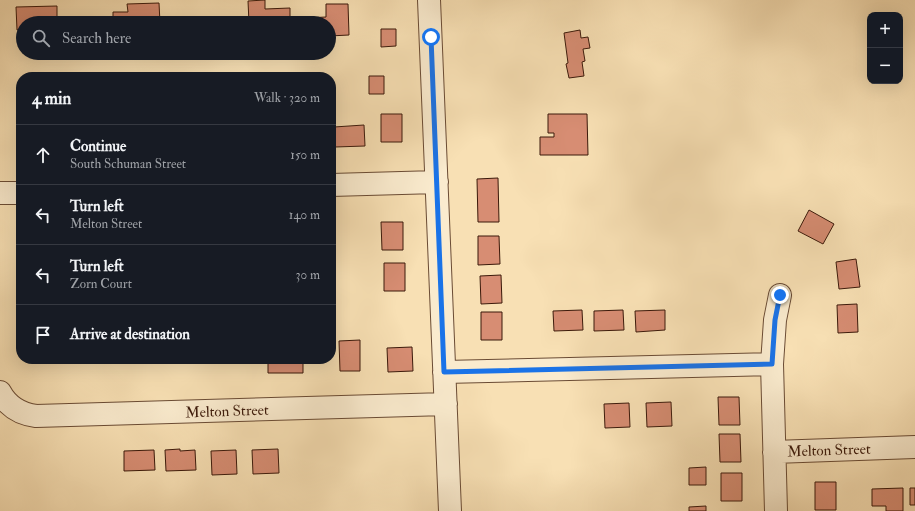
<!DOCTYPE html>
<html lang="en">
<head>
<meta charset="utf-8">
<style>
	:root { --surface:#171b24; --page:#242831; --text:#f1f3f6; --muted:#9ea1a6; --line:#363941 }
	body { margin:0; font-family:"IM FELL Double Pica",serif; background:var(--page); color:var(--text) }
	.controls { position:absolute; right:12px; top:12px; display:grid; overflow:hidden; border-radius:8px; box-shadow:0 4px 16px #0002 }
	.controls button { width:36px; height:36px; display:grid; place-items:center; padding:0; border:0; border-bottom:1px solid var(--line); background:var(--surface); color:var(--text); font:20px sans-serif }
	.stop { position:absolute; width:12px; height:12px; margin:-9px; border:3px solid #1a73e8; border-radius:50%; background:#fff }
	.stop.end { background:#1a73e8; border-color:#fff; box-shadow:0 1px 4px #0008 }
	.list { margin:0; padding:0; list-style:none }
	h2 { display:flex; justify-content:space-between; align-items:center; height:52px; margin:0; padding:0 16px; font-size:17px }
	h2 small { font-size:13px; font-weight:400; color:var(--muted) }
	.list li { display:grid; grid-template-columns:26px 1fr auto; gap:12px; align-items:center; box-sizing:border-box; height:60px; padding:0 16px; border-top:1px solid var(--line) }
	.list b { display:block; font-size:15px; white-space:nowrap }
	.list p { margin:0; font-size:13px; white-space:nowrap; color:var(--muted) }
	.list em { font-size:13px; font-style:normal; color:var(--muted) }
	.icon { flex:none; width:22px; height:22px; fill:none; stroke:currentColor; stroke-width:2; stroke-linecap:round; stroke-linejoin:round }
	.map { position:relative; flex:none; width:915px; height:511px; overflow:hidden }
	.search { position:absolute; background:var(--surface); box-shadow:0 4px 16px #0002; left:16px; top:16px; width:320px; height:44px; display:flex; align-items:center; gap:10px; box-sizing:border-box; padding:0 14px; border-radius:22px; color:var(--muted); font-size:15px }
	.panel { position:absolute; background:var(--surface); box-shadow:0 4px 16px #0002; left:16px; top:72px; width:320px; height:292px; border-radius:16px }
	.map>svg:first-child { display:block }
	.building { fill:#d78d73; stroke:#3b190a }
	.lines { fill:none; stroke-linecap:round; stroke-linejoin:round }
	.minor-casing { stroke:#6a4b34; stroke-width:24 }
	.minor { stroke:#faebce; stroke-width:22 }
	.route { stroke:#1a73e8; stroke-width:5 }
	.labels { text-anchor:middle; stroke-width:3; stroke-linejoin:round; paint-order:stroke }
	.street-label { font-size:15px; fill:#3b190a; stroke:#faebce }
</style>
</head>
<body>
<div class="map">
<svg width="915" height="511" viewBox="0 0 915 511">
	<rect width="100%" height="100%" fill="#f8e0b4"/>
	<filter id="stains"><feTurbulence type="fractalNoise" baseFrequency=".005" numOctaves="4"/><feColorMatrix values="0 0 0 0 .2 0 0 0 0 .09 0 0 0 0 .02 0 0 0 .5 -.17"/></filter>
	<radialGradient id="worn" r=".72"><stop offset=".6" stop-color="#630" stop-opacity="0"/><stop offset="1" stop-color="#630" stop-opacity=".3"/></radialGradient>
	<!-- building -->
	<path class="building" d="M 265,0 L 265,9 L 290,8 L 290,23 L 249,23 L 248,1 Z
		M 159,3 L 160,23 L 113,23 L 113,12 L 128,12 L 127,4 Z
		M 326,4 L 348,4 L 349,35 L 329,36 L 329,23 L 306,23 L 306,18 L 326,17 Z
		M 57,6 L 57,23 L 23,23 L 23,30 L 17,30 L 16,7 Z
		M 381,29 L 396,29 L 396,46 L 381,47 Z
		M 580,30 L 581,38 L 588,37 L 590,48 L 583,49 L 585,61 L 582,62 L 584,76 L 569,78 L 566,64 L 568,63 L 564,33 Z
		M 369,76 L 384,76 L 384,94 L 369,94 Z
		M 381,114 L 402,114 L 402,142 L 381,142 Z
		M 548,114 L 587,114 L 588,155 L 540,155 L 540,137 L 554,137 L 554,133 L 548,133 Z
		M 364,125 L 365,146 L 335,147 L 334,127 Z
		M 498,178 L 499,222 L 478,222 L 477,179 Z
		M 809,210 L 834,224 L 823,244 L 798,231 Z
		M 381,222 L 403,222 L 403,250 L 382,250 Z
		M 478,236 L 499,236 L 500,264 L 478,265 Z
		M 856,259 L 860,287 L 839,289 L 836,262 Z
		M 384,263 L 405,263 L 405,291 L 384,291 Z
		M 501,275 L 502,303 L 481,304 L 480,276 Z
		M 857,304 L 858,332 L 838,333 L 837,305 Z
		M 582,310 L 583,330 L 554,331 L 553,311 Z
		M 623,310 L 624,330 L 594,331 L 594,311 Z
		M 665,310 L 665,330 L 636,332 L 635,311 Z
		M 481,312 L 502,312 L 502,340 L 481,340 Z
		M 360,340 L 360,371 L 340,371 L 339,341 Z
		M 412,347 L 413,371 L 388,372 L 387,348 Z
		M 268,359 L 303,359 L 303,373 L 268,373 Z
		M 718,397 L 739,397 L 740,425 L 719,425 Z
		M 671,402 L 672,426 L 647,427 L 646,403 Z
		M 629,403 L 630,427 L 605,428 L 604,404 Z
		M 719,434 L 740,434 L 741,462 L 720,462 Z
		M 180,449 L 180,451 L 195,450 L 196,470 L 166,471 L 165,450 Z
		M 278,449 L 279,473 L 253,474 L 252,450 Z
		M 154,450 L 155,470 L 124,471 L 124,451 Z
		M 236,450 L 237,474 L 212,475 L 211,451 Z
		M 706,467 L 706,485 L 689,485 L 689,468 Z
		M 721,473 L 742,473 L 742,501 L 721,501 Z
		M 815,482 L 836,482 L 836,510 L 815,510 Z
		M 903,488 L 903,511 L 886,511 L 886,506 L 872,506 L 872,489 Z
		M 910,488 L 915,488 L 915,505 L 910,505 Z
		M 706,506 L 706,511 L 689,511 L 689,507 Z"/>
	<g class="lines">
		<defs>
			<path id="minor" d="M 429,0 L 450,511
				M 331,185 L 437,182
				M 0,193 L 21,193
				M 444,372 L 772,364
				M 0,392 C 8,407 20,414 36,416 L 446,404
				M 774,452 L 915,447
				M 776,511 L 772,364 L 775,320 L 780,295"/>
		</defs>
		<!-- minor casing -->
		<use href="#minor" class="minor-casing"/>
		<!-- minor -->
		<use href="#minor" class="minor"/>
	</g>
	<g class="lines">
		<!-- route -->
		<path class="route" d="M 431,37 L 444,372 L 772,364 L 775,320 L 780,295"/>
	</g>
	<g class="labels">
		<!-- street labels -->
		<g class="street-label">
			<text transform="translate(227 411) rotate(-2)" y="5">Melton Street</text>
			<text transform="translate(829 450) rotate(-2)" y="5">Melton Street</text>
		</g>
	</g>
	<rect width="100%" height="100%" filter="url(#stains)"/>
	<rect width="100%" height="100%" fill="url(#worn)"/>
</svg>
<div class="controls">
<button>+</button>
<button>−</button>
</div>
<div class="stop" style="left:431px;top:37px"></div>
<div class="stop end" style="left:780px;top:295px"></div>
<div class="search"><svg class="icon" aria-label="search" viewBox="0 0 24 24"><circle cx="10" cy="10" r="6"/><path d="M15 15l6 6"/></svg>Search here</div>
<section class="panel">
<h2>4 min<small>Walk · 320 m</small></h2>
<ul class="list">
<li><svg class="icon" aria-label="ahead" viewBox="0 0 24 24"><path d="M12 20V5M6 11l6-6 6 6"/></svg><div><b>Continue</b><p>South Schuman Street</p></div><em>150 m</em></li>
<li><svg class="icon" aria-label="left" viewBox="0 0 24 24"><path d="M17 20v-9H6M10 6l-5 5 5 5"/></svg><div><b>Turn left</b><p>Melton Street</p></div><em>140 m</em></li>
<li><svg class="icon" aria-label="left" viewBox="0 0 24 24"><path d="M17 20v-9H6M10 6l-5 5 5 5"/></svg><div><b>Turn left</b><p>Zorn Court</p></div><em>30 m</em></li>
<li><svg class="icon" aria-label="arrive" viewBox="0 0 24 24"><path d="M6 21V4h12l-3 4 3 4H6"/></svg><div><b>Arrive at destination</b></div></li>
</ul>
</section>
</div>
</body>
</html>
